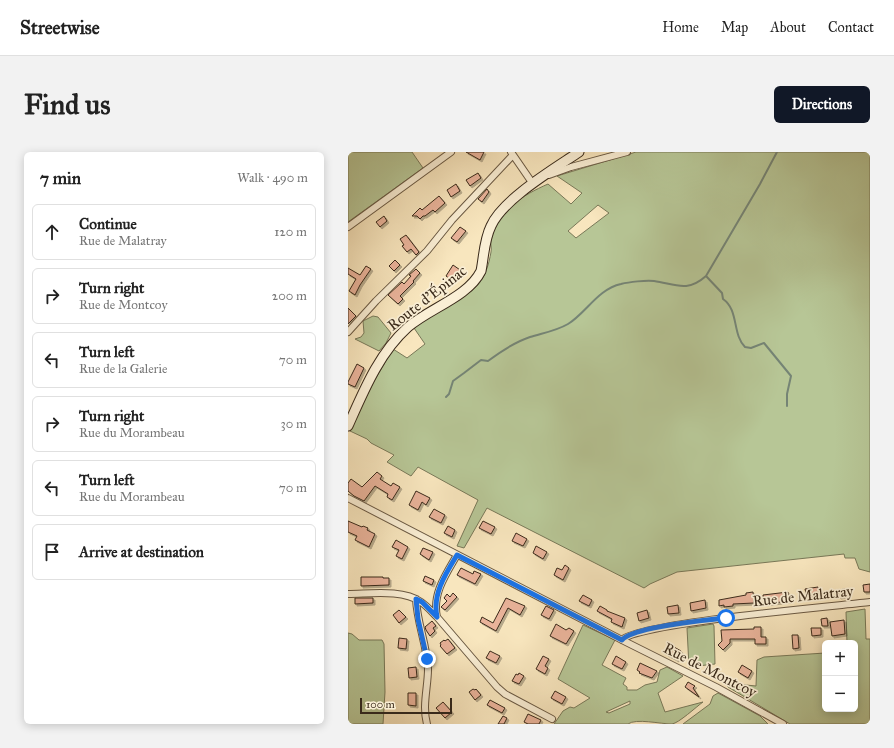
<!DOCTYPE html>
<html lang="en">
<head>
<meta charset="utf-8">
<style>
	:root { --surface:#fff; --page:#f2f2f2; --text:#222; --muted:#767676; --line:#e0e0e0; --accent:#111827 }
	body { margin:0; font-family:"IM FELL Great Primer",serif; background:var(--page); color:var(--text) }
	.controls { position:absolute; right:12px; bottom:12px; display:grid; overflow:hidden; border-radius:6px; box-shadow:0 2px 10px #0003 }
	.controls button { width:36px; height:36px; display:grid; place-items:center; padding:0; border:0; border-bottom:1px solid var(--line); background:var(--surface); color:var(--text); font:20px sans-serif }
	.scale { position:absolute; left:12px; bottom:10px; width:92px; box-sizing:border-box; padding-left:4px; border:2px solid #3a2a1a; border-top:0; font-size:11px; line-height:14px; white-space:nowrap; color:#3a2a1a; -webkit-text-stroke:3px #faefd5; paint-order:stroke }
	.stop { position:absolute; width:12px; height:12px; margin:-9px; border:3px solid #1a73e8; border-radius:50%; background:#fff }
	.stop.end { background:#1a73e8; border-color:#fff; box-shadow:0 1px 4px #0008 }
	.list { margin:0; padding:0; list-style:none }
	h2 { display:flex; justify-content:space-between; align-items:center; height:52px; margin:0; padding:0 16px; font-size:17px }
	h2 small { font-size:13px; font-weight:400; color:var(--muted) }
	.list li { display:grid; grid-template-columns:26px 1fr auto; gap:12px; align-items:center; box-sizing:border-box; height:56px; margin:0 8px 8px; padding:0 8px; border:1px solid var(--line); border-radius:6px }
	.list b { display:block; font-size:15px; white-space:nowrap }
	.list p { margin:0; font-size:13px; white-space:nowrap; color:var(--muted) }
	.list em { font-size:13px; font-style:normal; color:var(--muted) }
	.icon { flex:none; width:22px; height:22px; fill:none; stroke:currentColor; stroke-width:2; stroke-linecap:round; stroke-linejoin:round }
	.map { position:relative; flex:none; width:522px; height:572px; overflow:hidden; border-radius:6px }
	header { display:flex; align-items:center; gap:24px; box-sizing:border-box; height:56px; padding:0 20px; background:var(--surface); border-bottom:1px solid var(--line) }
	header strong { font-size:19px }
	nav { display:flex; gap:22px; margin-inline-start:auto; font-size:14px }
	.intro { display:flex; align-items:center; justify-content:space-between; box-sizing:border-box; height:96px; padding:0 24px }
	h1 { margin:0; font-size:28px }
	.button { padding:10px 18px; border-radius:6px; background:var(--accent); color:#fff; font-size:14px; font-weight:700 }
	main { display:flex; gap:24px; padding:0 24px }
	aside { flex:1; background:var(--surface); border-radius:6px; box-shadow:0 2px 10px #0003 }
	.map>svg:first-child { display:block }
	.green { fill:#b7c696; stroke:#787858; fill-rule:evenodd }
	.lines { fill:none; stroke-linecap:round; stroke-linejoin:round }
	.stream { stroke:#758475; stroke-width:2 }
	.building { fill:#e9b39a; stroke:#3a2a1a; filter:url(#shadow) }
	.minor-casing { stroke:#6a5943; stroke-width:8 }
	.secondary-casing { stroke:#3a2a1a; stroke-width:11 }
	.minor { stroke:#faefd5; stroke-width:6 }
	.secondary { stroke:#faefd5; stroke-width:9 }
	.route { stroke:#1a73e8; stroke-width:5 }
	.labels { text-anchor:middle; stroke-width:3.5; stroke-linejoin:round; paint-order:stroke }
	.street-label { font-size:15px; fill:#3a2a1a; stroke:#faefd5 }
</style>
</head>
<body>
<header>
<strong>Streetwise</strong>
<nav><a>Home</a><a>Map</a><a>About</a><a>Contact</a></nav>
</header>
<div class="intro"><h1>Find us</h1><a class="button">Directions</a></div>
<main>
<aside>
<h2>7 min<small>Walk · 490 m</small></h2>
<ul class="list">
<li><svg class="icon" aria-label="ahead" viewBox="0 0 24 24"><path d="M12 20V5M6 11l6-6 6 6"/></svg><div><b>Continue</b><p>Rue de Malatray</p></div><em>120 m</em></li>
<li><svg class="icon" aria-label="right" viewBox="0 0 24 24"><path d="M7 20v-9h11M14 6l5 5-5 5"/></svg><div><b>Turn right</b><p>Rue de Montcoy</p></div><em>200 m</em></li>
<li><svg class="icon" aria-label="left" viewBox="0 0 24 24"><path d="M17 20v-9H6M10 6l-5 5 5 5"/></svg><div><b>Turn left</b><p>Rue de la Galerie</p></div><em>70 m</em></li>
<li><svg class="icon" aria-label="right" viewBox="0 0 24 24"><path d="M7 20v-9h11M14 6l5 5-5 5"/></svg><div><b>Turn right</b><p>Rue du Morambeau</p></div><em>30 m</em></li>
<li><svg class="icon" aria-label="left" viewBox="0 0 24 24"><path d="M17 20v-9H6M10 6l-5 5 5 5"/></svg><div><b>Turn left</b><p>Rue du Morambeau</p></div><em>70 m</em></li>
<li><svg class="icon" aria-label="arrive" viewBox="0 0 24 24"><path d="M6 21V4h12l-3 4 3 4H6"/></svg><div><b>Arrive at destination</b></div></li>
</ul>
</aside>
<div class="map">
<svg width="522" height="572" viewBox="0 0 522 572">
	<defs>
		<filter id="shadow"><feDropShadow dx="2" dy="2" stdDeviation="0" flood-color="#0004"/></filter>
	</defs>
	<rect width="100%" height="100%" fill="#f8e6be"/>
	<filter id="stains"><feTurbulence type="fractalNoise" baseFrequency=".005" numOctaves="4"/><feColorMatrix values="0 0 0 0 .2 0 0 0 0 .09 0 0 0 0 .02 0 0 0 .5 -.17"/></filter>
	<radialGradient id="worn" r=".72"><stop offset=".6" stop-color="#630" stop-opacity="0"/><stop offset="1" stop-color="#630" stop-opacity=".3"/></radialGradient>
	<!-- green -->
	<path class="green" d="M 0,0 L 64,0 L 75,16 L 0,70 Z
		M 288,0 L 522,0 L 522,420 L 511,417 L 507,406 L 497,406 L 496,402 L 329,420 L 302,432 L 296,436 L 139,356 L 116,396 L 109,394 L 130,348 L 70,315 L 63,324 L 39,310 L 46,303 L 23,291 L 19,287 L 2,279 L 25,231 L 45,197 L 59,206 L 77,192 L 66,176 C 80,165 95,156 110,147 C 115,144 123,140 128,135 C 137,126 141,112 143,100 C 144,96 142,92 143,88 C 148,59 175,43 200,32 L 223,52 L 234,41 L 209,24 ZM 250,53 L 261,61 L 228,86 L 220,79 Z
		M 25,164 L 30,165 L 43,181 L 38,191 L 31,199 L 7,187 L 13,185 L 16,181 L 15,169 Z
		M 517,457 L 518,487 L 522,487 L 522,572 L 442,572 L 380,535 L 378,531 L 408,534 L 409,508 L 416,505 L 477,501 L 477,557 L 507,557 L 507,491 L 499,491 L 498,460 Z
		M 365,472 L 366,474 L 367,512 L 341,515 L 339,476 Z
		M 235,473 L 267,488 L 254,513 L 278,526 L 275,532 L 279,535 L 279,538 L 289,538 L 297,533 L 309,530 L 312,518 L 319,515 L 335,524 L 310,541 L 317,560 L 355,550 C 348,555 331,571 324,572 C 312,572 288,566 280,572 L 206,572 L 215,559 L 222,555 L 226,556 L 242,546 L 210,527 ZM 282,549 L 282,552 L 261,561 L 258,560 Z
		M 0,481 L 4,482 L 11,488 L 34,488 L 36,492 L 37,540 L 35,572 L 0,572 Z
		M 370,541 L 412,564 L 420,572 L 335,572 L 362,552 L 365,544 Z"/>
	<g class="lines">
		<!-- stream -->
		<path class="stream" d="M 358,124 L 374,141 L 375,147 C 391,158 384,182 397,195 L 403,196 L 416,191 L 443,224 L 439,242 L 439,254
			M 98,245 L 101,242 L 105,229 L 116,221 L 133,208 L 140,209 C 152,200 167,190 182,185 C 195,181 208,179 220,172 C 238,161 250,137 273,132 C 281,130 298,128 306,129 C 327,132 339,141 358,124 L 412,32 L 429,0"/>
	</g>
	<!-- building -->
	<path class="building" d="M 118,0 L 136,0 L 132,8 Z
		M 130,21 L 133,26 L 122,34 L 118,28 Z
		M 108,32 L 112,39 L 103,45 L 99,38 Z
		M 139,37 L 141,40 L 134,50 L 130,47 Z
		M 91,44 L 97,51 L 87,60 L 85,58 L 77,64 L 75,64 L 72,67 L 69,64 L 64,64 L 72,56 L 74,58 Z
		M 36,64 L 39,69 L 32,75 L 28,70 Z
		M 112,75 L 118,79 L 109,90 L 103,86 Z
		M 58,83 L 71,100 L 68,103 L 63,97 L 59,100 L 54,94 L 56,93 L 52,87 Z
		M 47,108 L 52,113 L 46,119 L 41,114 Z
		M 105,113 L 115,120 L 113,124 L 109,122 L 106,126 L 104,125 L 102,127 L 98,124 Z
		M 18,114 L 23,117 L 12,133 L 7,143 L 1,139 L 8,127 L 0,122 L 0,116 L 12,123 Z
		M 68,117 L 72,121 L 65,129 L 66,130 L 52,144 L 55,147 L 50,152 L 40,143 L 54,130 L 56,132 L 63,124 L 61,123 Z
		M 0,156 L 8,164 L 0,172 Z
		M 9,212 L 16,216 L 7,235 L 0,232 L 0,230 Z
		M 29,320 L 34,324 L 32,327 L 43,334 L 45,331 L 52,335 L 44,348 L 39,345 L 40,342 L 27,334 L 16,349 L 6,344 L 0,339 L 0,331 L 3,327 L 14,335 Z
		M 68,339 L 82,346 L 78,353 L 74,350 L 70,358 L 61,353 Z
		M 86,357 L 97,363 L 93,371 L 81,365 Z
		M 0,369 L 14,375 L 15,374 L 20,376 L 19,378 L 27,382 L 21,395 L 7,388 L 9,384 L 0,380 Z
		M 135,369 L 147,375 L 143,382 L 131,376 Z
		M 100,374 L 107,378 L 104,385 L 96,381 Z
		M 168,381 L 179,387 L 175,394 L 164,389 Z
		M 48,388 L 60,395 L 54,407 L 48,404 L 51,398 L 44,395 Z
		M 188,394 L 199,400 L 195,407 L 185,401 Z
		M 75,396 L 85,400 L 81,408 L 72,402 Z
		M 217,413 L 221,416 L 215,428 L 206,423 L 209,416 L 214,418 Z
		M 113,416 L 125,422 L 126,419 L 133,422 L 127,432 L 109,423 Z
		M 77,424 L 86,428 L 84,433 L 75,429 Z
		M 13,425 L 35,425 L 35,426 L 41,426 L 41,433 L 13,434 Z
		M 522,432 L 522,440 L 516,440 L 515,433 Z
		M 470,435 L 471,444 L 459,446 L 457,437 Z
		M 497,437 L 497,444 L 491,445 L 490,438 Z
		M 405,440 L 406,451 L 385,452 L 385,454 L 376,455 L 376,453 L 371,454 L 371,448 L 398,443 L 398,441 Z
		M 440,440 L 441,449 L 416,452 L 415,443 Z
		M 105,441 L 109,445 L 97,458 L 93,455 L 99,449 L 96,446 L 99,442 L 102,445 Z
		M 235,443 L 244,448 L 241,454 L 231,449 Z
		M 7,446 L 25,446 L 25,451 L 7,452 Z
		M 158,446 L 177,454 L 172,463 L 160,456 L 148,479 L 132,470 L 134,465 L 145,471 Z
		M 357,448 L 358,456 L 343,459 L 342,451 Z
		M 330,453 L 331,461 L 320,462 L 319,455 Z
		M 198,454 L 206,458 L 201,467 L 193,463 Z
		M 252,454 L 259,458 L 259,459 L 277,466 L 274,475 L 263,470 L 264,467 L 249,459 Z
		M 51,458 L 58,465 L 51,471 L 45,463 Z
		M 299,458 L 301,466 L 291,469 L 289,461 Z
		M 479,466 L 480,474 L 474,474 L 473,467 Z
		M 496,468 L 497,482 L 484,484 L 482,470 Z
		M 84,469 L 88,474 L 85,476 L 87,479 L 82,484 L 78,478 L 77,475 Z
		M 208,472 L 218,478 L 221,476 L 226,479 L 218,492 L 202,484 Z
		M 406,475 L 413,475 L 413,485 L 418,485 L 418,492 L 407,492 L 407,487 L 382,487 L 382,491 L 375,498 L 370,493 L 374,489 L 373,478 L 406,477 Z
		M 463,476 L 473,476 L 473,483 L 464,484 Z
		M 444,483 L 450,483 L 451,496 L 445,497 Z
		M 51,486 L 59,487 L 58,497 L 50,496 Z
		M 100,487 L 107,496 L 99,502 L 92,494 L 93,493 L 92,491 L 96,488 L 97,489 Z
		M 326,495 L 333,499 L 329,508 L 318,502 L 321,498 L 324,499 Z
		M 142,499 L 152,504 L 148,511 L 138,506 Z
		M 195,504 L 201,507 L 197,514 L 200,516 L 197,522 L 188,517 Z
		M 268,504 L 278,510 L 274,517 L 264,512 Z
		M 292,511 L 309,519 L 304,526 L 291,521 L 292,520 L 289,518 Z
		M 394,513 L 404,519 L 400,526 L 390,520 Z
		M 68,515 L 69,525 L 61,526 L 60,516 Z
		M 171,521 L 176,524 L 171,532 L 164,529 L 168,522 L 170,523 Z
		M 340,530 L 347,534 L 345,536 L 351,545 L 337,535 Z
		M 125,537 L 127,538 L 128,537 L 133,543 L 127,548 L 121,540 Z
		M 207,539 L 218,545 L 214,552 L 203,546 Z
		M 60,541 L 68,541 L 68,554 L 60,553 Z
		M 142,548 L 157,556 L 154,561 L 139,553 Z
		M 95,550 L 104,560 L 97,566 L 88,556 Z
		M 180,562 L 193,568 L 191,572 L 180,572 L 176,570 Z
		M 155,564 L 159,566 L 156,572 L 150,572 Z"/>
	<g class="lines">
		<defs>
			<path id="minor" d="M 163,0 L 185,32
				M 201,23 L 223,15 L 279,0
				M 0,75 L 103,0
				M 0,180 L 28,149 L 79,99 L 104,68 L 165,3
				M 0,346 L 274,488 L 368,535 L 435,572
				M 109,403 C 98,422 84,442 89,465 L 149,535 L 157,542 L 204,567
				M 0,442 C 22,442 54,437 73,450 C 79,454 84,460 89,465
				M 68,447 C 69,471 79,493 80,517 C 80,535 74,554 79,572
				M 274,488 C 289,471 488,454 522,450"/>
			<path id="secondary" d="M 0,274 C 16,238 31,201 60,175 C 82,156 120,145 133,119 C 136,104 136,88 143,74 C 155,47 206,17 231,0"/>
		</defs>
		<!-- minor casing -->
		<use href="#minor" class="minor-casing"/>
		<!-- secondary casing -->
		<use href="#secondary" class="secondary-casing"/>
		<!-- minor -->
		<use href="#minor" class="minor"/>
		<!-- secondary -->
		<use href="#secondary" class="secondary"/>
	</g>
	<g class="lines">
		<!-- route -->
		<path class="route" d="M 79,507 L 70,467 L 68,447 L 74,450 L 89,465 C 84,442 98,421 109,403 L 274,488 C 285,475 359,468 378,466"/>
	</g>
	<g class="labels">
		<!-- street labels -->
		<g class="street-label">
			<text transform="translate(79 146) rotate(-38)" y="5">Route d'Épinac</text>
			<text transform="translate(455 444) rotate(-6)" y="5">Rue de Malatray</text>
			<text transform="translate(362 518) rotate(27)" y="5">Rue de Montcoy</text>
		</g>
	</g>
	<rect width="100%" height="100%" filter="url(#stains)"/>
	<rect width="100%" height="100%" fill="url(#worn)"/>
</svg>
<div class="controls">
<button>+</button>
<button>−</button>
</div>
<div class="scale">100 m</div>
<div class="stop" style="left:378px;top:466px"></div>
<div class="stop end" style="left:79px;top:507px"></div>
</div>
</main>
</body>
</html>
